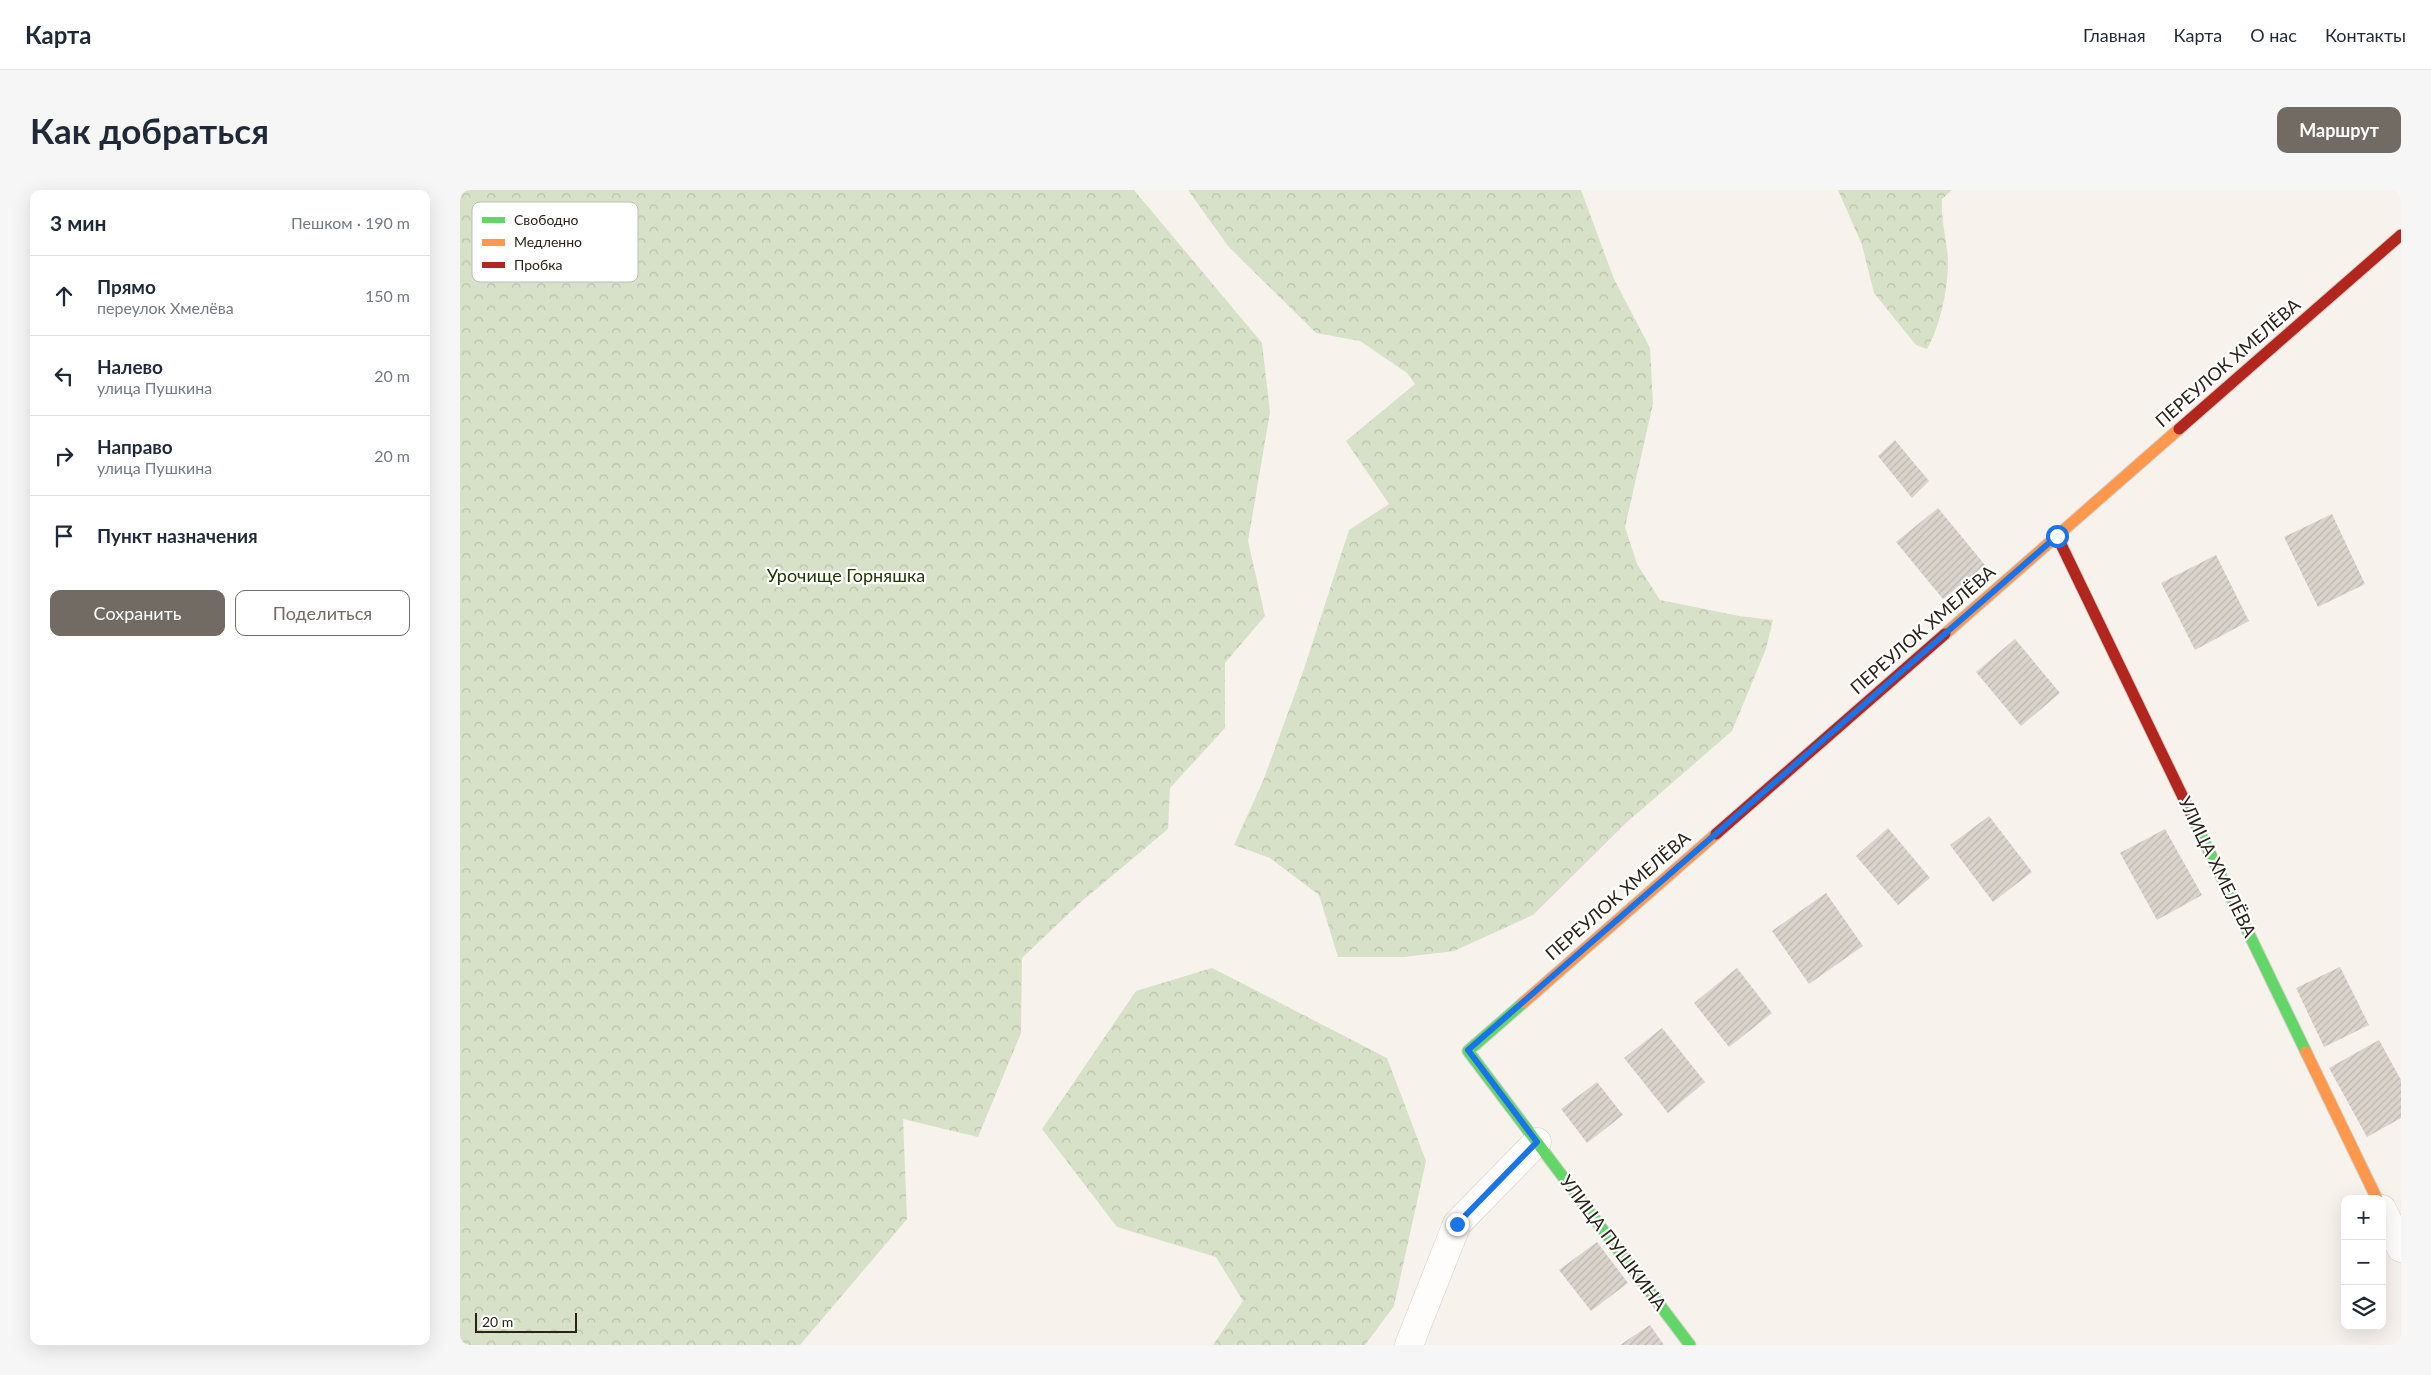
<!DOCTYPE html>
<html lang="ru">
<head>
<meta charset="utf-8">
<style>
	:root { --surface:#fff; --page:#f6f6f7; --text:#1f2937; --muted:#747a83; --line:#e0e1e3; --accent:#726b63 }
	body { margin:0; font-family:Lato,sans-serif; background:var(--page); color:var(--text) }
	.controls { position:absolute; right:15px; bottom:15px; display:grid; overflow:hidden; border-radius:10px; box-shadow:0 5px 20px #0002 }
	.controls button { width:45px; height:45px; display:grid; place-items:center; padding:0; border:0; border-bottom:1px solid var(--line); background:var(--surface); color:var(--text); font:25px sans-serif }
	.scale { position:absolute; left:15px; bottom:12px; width:102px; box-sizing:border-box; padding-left:5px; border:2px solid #2b2319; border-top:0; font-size:14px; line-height:18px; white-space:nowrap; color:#2b2319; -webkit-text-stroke:4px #fff; paint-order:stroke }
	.stop { position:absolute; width:15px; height:15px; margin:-11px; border:4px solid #1a73e8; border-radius:50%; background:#fff }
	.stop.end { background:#1a73e8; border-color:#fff; box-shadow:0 1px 5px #0008 }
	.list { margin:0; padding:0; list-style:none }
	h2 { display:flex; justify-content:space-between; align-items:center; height:65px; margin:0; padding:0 20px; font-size:21px }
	h2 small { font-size:16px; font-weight:400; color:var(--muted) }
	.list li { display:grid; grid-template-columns:32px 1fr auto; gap:15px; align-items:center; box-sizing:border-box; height:80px; padding:0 20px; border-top:1px solid var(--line) }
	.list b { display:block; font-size:19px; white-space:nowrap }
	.list p { margin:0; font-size:16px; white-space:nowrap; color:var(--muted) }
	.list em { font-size:16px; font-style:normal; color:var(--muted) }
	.actions { display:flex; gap:10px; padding:15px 20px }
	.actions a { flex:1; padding:11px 0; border:1px solid var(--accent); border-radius:10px; text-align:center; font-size:18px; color:var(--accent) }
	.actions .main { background:var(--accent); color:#fff }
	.icon { flex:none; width:28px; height:28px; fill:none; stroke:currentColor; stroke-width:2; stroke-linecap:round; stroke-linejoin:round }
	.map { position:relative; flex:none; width:1941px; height:1155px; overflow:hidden; border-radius:10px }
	header { display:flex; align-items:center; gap:30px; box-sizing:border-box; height:70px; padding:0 25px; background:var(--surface); border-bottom:1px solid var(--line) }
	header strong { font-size:24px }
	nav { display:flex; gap:28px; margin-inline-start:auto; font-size:18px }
	.intro { display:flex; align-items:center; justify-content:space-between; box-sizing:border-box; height:120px; padding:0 30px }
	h1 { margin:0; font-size:35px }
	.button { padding:12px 22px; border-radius:10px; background:var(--accent); color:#fff; font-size:18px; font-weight:700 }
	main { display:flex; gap:30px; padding:0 30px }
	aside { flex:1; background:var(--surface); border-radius:10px; box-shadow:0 5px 20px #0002 }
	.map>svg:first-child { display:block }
	.forest { fill:url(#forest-crowns) }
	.building { fill:url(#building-hatch) }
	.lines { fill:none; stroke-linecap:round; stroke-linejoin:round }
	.street-casing { stroke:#d5cec7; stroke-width:29 }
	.fast-casing { stroke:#d5cec7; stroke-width:13 }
	.slow-casing { stroke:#d5cec7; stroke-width:13 }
	.jam-casing { stroke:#d5cec7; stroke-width:13 }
	.street { stroke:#fefdfc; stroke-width:28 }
	.fast { stroke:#63d668; stroke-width:11 }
	.slow { stroke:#ff974d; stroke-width:11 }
	.jam { stroke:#b3261e; stroke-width:11 }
	.route { stroke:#1a73e8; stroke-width:6 }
	.labels { text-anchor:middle; stroke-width:4.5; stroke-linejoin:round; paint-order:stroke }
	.street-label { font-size:18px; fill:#2b2319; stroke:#fff }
	.park-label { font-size:18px; fill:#213603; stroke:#fff }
	.key { fill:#fff; stroke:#bfbdba; stroke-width:1 }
	.key-label { font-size:14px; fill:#2b2319 }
</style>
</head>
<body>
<header>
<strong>Карта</strong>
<nav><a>Главная</a><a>Карта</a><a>О нас</a><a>Контакты</a></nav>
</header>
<div class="intro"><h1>Как добраться</h1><a class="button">Маршрут</a></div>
<main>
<aside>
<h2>3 мин<small>Пешком · 190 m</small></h2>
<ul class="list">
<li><svg class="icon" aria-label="ahead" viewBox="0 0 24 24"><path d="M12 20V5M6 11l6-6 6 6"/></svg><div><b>Прямо</b><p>переулок Хмелёва</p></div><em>150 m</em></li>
<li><svg class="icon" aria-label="left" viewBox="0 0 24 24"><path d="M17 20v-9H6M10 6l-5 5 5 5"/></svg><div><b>Налево</b><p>улица Пушкина</p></div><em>20 m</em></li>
<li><svg class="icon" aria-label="right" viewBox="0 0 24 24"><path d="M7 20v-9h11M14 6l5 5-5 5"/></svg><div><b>Направо</b><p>улица Пушкина</p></div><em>20 m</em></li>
<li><svg class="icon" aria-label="arrive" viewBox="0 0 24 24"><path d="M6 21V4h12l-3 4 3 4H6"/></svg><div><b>Пункт назначения</b></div></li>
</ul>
<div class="actions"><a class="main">Сохранить</a><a>Поделиться</a></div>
</aside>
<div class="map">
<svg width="1941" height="1155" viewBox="0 0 1941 1155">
	<defs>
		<pattern id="forest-crowns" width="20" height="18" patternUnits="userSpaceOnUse" patternTransform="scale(1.25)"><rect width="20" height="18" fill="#d7e1c7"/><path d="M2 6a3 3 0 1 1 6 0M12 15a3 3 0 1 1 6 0" fill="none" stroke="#b9c1aa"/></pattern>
		<pattern id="building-hatch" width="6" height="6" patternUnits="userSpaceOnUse" patternTransform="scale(1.25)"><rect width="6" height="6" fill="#dad4cd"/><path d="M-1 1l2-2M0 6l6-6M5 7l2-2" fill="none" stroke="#bbb6af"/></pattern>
	</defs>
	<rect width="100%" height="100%" fill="#f7f2ec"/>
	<!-- forest -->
	<path class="forest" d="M 0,0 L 674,0 L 802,153 L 810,222 L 788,351 L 805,426 L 765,473 L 765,538 L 710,598 L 708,639 L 622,711 L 562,768 L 561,843 L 518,947 L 443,929 L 447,1029 L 340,1155 L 0,1155 Z
		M 728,0 L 1121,0 L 1154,89 L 1190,158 L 1193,214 L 1165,337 L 1177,374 L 1200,410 L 1279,426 L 1313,430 L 1306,459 L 1272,541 L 1166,633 L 1073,725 L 994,761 L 944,767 L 878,767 L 859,705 L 810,668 L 774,655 L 803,591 L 844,479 L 889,340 L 929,314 L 886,251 L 955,194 L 947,183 L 900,151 L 856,143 L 768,56 Z
		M 1378,0 L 1492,0 L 1482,9 C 1481,27 1485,42 1487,60 C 1491,87 1481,136 1467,159 L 1456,155 L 1414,103 L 1402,55 Z
		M 752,778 L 927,868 L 966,971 L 934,1116 L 905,1155 L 753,1155 L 783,1111 L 756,1067 L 657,1037 L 582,939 L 676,801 Z"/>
	<!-- building -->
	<path class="building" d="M 1435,250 L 1469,291 L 1452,308 L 1418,266 Z
		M 1478,318 L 1525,375 L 1483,409 L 1436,352 Z
		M 1872,324 L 1905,394 L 1858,417 L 1824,347 Z
		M 1756,365 L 1789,431 L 1735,460 L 1701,393 Z
		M 1555,449 L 1600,503 L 1561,536 L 1516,482 Z
		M 1529,626 L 1572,682 L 1533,712 L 1490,655 Z
		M 1428,638 L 1470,688 L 1438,715 L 1396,666 Z
		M 1705,639 L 1742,705 L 1697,730 L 1660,663 Z
		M 1366,703 L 1403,756 L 1349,794 L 1312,741 Z
		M 1880,777 L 1909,835 L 1864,857 L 1836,798 Z
		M 1277,778 L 1312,823 L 1269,857 L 1234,813 Z
		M 1202,838 L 1245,892 L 1208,923 L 1164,868 Z
		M 1919,850 L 1941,890 L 1941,928 L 1907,947 L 1869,878 Z
		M 1137,892 L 1163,925 L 1127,953 L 1101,919 Z
		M 1137,1052 L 1168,1093 L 1131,1121 L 1099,1080 Z
		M 1190,1135 L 1204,1155 L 1160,1155 Z"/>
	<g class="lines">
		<defs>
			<path id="street" d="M 1922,1019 L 1941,1058
				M 949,1155 L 997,1034 L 1077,952"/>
			<path id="fast" d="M 1734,630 L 1846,862
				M 1063,813 L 1008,861 L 1230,1155"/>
			<path id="slow" d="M 1485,444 L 1719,239
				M 1063,813 L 1256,644
				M 1846,862 L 1917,1009"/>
			<path id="jam" d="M 1719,239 L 1941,45
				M 1597,346 L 1734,630
				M 1256,644 L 1485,444"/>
		</defs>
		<!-- street casing -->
		<use href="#street" class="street-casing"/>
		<!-- fast casing -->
		<use href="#fast" class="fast-casing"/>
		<!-- slow casing -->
		<use href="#slow" class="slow-casing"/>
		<!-- jam casing -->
		<use href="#jam" class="jam-casing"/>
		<!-- street -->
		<use href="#street" class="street"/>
		<!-- fast -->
		<use href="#fast" class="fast"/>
		<!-- slow -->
		<use href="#slow" class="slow"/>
		<!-- jam -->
		<use href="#jam" class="jam"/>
	</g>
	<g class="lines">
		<!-- route -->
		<path class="route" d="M 997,1034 L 1077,952 L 1008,860 L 1597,346"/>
	</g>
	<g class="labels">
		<!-- street labels -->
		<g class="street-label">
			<text transform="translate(1768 173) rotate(-41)" y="6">ПЕРЕУЛОК ХМЕЛЁВА</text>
			<text transform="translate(1463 440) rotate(-41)" y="6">ПЕРЕУЛОК ХМЕЛЁВА</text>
			<text transform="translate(1757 677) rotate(64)" y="6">УЛИЦА ХМЕЛЁВА</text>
			<text transform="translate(1158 706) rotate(-41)" y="6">ПЕРЕУЛОК ХМЕЛЁВА</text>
			<text transform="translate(1153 1053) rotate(53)" y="6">УЛИЦА ПУШКИНА</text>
		</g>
		<!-- park labels -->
		<g class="park-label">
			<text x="386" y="392">Урочище Горняшка</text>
		</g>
	</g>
	<!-- legend -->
	<rect x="12" y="12" width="166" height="80" rx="8" class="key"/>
	<rect x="22" y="27" width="23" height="6" fill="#63d668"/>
	<rect x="22" y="49" width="23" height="7" fill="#ff974d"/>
	<rect x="22" y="72" width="23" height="6" fill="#b3261e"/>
	<g class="key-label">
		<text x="54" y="35">Свободно</text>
		<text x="54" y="57">Медленно</text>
		<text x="54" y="80">Пробка</text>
	</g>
</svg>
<div class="controls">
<button>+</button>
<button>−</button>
<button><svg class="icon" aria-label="layers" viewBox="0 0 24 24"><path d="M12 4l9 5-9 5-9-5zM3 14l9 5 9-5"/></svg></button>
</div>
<div class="scale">20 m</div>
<div class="stop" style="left:1597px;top:346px"></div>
<div class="stop end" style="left:997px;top:1034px"></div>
</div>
</main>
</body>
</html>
